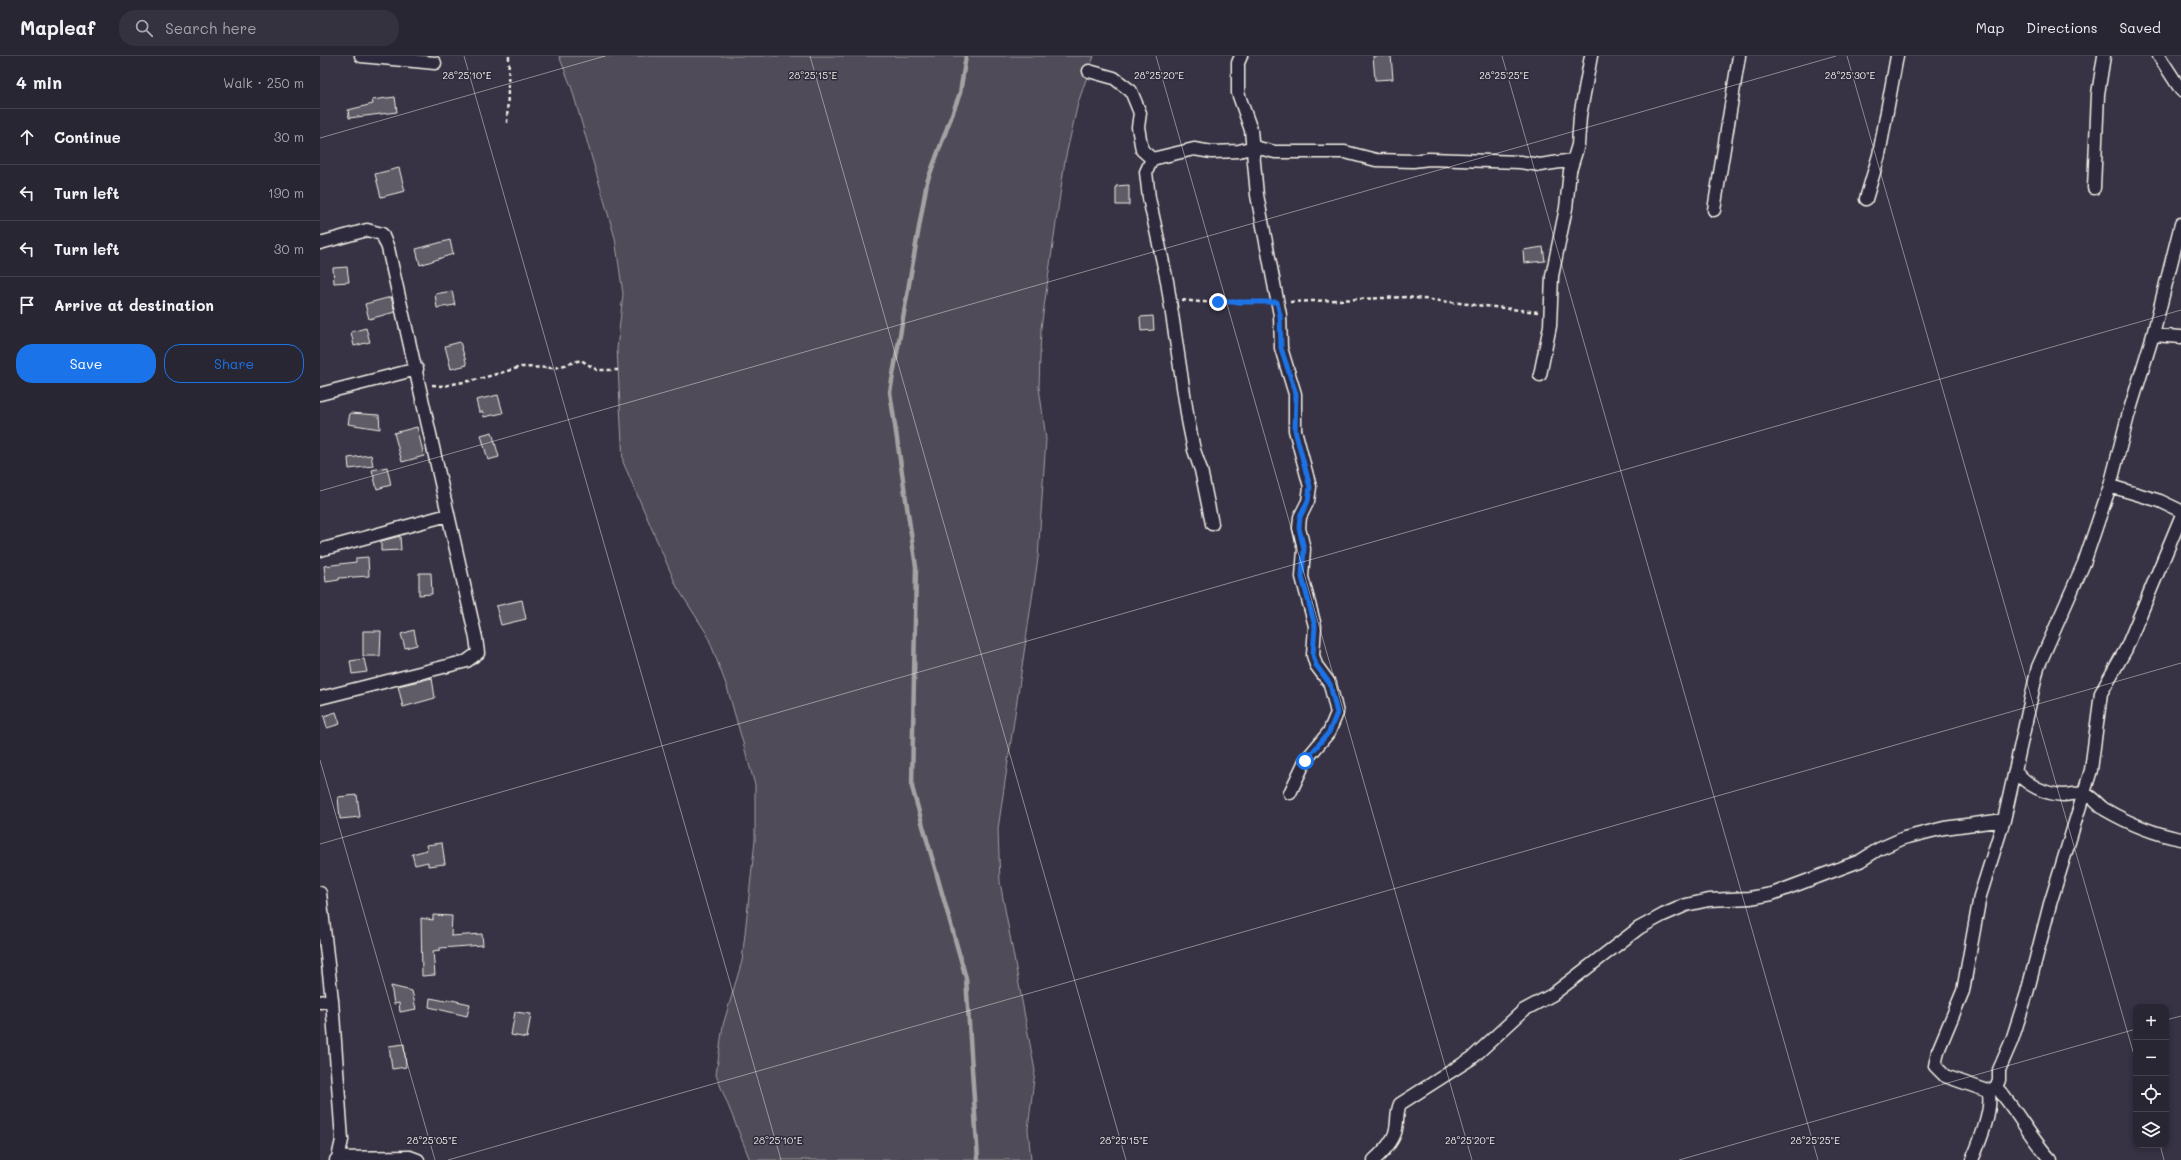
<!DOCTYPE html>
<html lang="en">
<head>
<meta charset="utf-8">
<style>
	:root { --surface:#292633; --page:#35323f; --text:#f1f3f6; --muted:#a5a5ac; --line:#45434e; --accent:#1a73e8 }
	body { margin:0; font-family:Mali,sans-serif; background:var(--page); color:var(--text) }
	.controls { position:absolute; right:12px; bottom:12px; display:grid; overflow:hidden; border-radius:8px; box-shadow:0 2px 6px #0003 }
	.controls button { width:36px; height:36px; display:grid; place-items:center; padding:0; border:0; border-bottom:1px solid var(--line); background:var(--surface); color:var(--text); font:20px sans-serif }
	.stop { position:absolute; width:12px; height:12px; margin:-9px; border:3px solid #1a73e8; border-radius:50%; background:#fff }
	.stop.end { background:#1a73e8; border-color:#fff; box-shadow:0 1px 4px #0008 }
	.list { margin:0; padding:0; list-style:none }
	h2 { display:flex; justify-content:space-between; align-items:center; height:52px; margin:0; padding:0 16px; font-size:17px }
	h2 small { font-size:13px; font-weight:400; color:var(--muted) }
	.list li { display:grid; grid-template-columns:26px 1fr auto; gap:12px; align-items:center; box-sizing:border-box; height:56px; padding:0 16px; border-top:1px solid var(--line) }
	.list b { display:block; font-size:15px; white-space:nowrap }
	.list em { font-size:13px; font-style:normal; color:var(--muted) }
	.actions { display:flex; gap:8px; padding:12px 16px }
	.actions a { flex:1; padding:9px 0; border:1px solid var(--accent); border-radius:16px; text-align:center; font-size:14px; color:var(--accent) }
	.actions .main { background:var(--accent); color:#fff }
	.icon { flex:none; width:22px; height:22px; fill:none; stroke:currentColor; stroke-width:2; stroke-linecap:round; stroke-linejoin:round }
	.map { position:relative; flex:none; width:1861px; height:1104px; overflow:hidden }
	header { display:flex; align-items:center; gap:24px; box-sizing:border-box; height:56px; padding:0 20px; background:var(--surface); border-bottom:1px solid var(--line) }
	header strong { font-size:19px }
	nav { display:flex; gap:22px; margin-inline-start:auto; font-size:14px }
	.search { width:280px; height:36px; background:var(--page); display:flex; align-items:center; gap:10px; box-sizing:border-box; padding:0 14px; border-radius:16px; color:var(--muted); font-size:15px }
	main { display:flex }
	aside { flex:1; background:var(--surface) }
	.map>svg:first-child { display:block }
	.green { fill:#504b59; stroke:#a29ea0 }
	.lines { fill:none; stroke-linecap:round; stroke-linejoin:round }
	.stream { stroke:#a6a2a4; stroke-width:4.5 }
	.building { fill:#5f5c67; stroke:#f4f1e8 }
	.street-casing { stroke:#f4f1e8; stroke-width:15 }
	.path { stroke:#f4f1e8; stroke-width:2.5; stroke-dasharray:4 3; stroke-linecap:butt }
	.street { stroke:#2f2a3d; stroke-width:12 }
	.route { stroke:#1a73e8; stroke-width:5 }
	.ticks { fill:none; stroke:#f4f1e8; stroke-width:1; stroke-opacity:0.45 }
	.ticks-label { font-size:10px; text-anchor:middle; fill:#f4f1e8; stroke:#2f2a3d; stroke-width:3; stroke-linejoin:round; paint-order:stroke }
</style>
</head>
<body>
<header>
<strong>Mapleaf</strong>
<div class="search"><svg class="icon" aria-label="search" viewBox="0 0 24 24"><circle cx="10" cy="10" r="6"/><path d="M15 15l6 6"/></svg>Search here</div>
<nav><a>Map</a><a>Directions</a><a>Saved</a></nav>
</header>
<main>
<aside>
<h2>4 min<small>Walk · 250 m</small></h2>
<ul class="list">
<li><svg class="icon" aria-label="ahead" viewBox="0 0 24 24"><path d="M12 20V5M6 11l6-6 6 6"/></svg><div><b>Continue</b></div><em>30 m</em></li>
<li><svg class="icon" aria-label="left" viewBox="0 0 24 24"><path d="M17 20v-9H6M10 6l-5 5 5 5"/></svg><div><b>Turn left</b></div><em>190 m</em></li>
<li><svg class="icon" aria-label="left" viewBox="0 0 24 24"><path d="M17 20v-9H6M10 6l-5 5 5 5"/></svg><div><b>Turn left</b></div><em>30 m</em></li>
<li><svg class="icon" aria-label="arrive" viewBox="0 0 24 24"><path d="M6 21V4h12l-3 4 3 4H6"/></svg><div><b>Arrive at destination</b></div></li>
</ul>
<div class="actions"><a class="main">Save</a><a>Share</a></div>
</aside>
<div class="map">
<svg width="1861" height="1104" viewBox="0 0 1861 1104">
	<rect width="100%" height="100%" fill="#373244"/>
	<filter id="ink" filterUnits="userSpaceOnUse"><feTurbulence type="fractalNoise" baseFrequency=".025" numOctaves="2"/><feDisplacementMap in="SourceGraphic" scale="8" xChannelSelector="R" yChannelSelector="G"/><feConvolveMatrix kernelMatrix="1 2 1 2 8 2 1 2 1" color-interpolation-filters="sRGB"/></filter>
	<g filter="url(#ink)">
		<!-- green -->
		<path class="green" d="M 239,0 L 774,0 L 758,47 L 745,104 L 721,272 L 719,331 L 726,383 L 718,502 L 678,773 L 680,826 L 715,1015 L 708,1073 L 711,1104 L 430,1104 L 396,1019 L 403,969 L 422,905 L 435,784 L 435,729 L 407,631 L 387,578 L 357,531 L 303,406 L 297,293 L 303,238 L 295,182 L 251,30 Z"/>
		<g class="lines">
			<!-- stream -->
			<path class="stream" d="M 646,0 L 640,37 L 607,126 L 570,336 L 596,511 L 592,731 L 646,922 L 658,1104"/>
		</g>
		<!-- building -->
		<path class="building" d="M 1053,0 L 1071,0 L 1073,23 L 1055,24 Z
			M 75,41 L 77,56 L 29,62 L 28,54 L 53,48 L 52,44 Z
			M 79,112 L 85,135 L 61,141 L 55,118 Z
			M 809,129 L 809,149 L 796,149 L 796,130 Z
			M 130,184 L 133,198 L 100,209 L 96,193 Z
			M 1223,191 L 1225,205 L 1204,207 L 1203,194 Z
			M 27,211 L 29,226 L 14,227 L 13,212 Z
			M 132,235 L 135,249 L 117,252 L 115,238 Z
			M 71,241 L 75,256 L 49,263 L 45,248 Z
			M 833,260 L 834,274 L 821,275 L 820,261 Z
			M 46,272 L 50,286 L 34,290 L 31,276 Z
			M 140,286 L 147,309 L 131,313 L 125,290 Z
			M 178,339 L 183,357 L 164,361 L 163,356 L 159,356 L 156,344 Z
			M 30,357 L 59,359 L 60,373 L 28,368 Z
			M 97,371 L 104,400 L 82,406 L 74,377 Z
			M 172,376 L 179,401 L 168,404 L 161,379 Z
			M 51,399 L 53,410 L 29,413 L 28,402 Z
			M 67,411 L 71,429 L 57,433 L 52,414 Z
			M 80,480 L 81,494 L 61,495 L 61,485 Z
			M 48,501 L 49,520 L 19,522 L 19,524 L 6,526 L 4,510 L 36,506 L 36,502 Z
			M 99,517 L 111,517 L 112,538 L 99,539 Z
			M 202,544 L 206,563 L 181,569 L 176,550 Z
			M 94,574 L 97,589 L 85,592 L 81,578 Z
			M 43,575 L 61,575 L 60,600 L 43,600 Z
			M 44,603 L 47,616 L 32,618 L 30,605 Z
			M 112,622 L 115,642 L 83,651 L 78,630 Z
			M 16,656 L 20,668 L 7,672 L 4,660 Z
			M 37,739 L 40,761 L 20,763 L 18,741 Z
			M 122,787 L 125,808 L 108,810 L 108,806 L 95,809 L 92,798 L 107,794 L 106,789 Z
			M 113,859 L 132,860 L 131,880 L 162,878 L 163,889 L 120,892 L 120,894 L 113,895 L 115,919 L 102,920 L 101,862 L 113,864 Z
			M 71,930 L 92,935 L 96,953 L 80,956 L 79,947 L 74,948 Z
			M 110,942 L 126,945 L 127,943 L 150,948 L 147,960 L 109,951 Z
			M 195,956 L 211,958 L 207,982 L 191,979 Z
			M 84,988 L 86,1011 L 72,1013 L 69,990 Z"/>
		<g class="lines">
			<defs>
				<path id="street" d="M 41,0 L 115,7
					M 921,0 L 918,7 L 918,37 L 931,74 L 937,139 L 960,259 L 961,292 L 975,338 L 975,374 L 990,431 L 988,445 L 980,461 L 979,472 L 984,493 L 982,521 L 995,570 L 993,599 L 996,609 L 1010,628 L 1017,657 L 1009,676 L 985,705 L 970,737
					M 1839,0 L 1861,34
					M 769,15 L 794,22 L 811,35 L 820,57 L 818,71 L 822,94 L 832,103 L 874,93 L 892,96 L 919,95 L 934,91 L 955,96 L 1025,96 L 1056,104 L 1093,105 L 1109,103 L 1200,106 L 1220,109 L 1253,104
					M 832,103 L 826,116 L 829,142 L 847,225 L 868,364 L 874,394 L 881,414 L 892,468
					M 1774,132 L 1778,38 L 1784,0
					M 1546,143 L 1559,99 L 1577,0
					M 1394,154 L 1419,0
					M 0,187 L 47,174 L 62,178 L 68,192 L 156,582 L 158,597 L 147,605 L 0,642
					M 1833,279 L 1861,281
					M 1220,319 L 1230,270 L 1232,220 L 1246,152 L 1250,115 L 1258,89 L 1260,60 L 1271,0
					M 0,338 L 97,313
					M 1790,430 L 1840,445 L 1861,455
					M 0,494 L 128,459
					M 1696,715 C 1706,729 1725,738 1743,739 C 1750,739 1759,736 1765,738 C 1773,741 1777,748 1784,753 C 1808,767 1834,778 1861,783
					M 0,837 L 12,944 L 22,1084 L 18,1102 L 16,1104
					M 0,946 L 12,944
					M 1676,1031 C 1697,1054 1710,1082 1731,1104
					M 1668,1035 L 1676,1031 L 1679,1024 L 1679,1014 L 1692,984 L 1707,937 L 1730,848 L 1771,714 L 1781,637 L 1806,593 L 1861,461
					M 18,1102 L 90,1101 L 98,1104
					M 1054,1104 C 1063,1096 1074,1085 1076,1073 C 1078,1064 1076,1057 1080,1048 L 1152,1002 L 1204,954 L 1232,939 L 1319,872 L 1343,859 L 1366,849 L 1389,844 L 1430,842 L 1452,838 L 1540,805 L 1559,793 L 1584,782 L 1624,772 L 1684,764
					M 1652,1104 C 1659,1088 1674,1051 1668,1035 L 1625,1020 L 1615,1010 L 1618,995 L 1643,935 L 1660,840 L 1684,764 L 1718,611 L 1764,507 L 1790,430 L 1808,360 L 1833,279 L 1861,168"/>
			</defs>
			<!-- street casing -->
			<use href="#street" class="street-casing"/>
			<!-- path -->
			<path class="path" d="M 187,67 L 189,0
				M 862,244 L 881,246 L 945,246
				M 970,246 L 1086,241 L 1218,256
				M 112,329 L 123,330 L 159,323 L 201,311 L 235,312 L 261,304 L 277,314 L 298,314"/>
			<!-- street -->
			<use href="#street" class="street"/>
		</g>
	</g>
	<g class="lines" filter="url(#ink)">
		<!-- route -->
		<path class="route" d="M 898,246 L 957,246 L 960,259 L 961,292 L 976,338 L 975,374 L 990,431 L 988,445 L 980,461 L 979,472 L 984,493 L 982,521 L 995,570 L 993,599 L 996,609 L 1010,628 L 1017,657 L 1009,676 L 985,705"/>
	</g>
	<!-- ticks -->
	<path class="ticks" d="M 144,0 L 461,1104M 490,0 L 806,1104M 836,0 L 1152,1104M 1182,0 L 1498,1104M 1527,0 L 1816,1006M 0,82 L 285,0M 0,435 L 1516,0M 0,704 L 115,1104M 0,788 L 1861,254M 1846,964 L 1861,960M 1840,1089 L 1844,1104M 128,1104 L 1861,607M 1359,1104 L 1816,973"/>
	<g class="ticks-label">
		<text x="147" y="23">28°25'10"E</text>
		<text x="493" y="23">28°25'15"E</text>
		<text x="839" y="23">28°25'20"E</text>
		<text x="1184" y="23">28°25'25"E</text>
		<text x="1530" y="23">28°25'30"E</text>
		<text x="112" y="1088">28°25'05"E</text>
		<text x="458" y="1088">28°25'10"E</text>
		<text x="804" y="1088">28°25'15"E</text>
		<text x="1150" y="1088">28°25'20"E</text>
		<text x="1495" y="1088">28°25'25"E</text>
	</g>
</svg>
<div class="controls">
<button>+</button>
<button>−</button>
<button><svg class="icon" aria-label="locate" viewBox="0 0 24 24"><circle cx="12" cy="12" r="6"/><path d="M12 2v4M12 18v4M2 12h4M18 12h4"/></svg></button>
<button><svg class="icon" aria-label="layers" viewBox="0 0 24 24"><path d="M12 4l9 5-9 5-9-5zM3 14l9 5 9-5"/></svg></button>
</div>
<div class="stop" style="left:985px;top:705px"></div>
<div class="stop end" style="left:898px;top:246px"></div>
</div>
</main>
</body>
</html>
